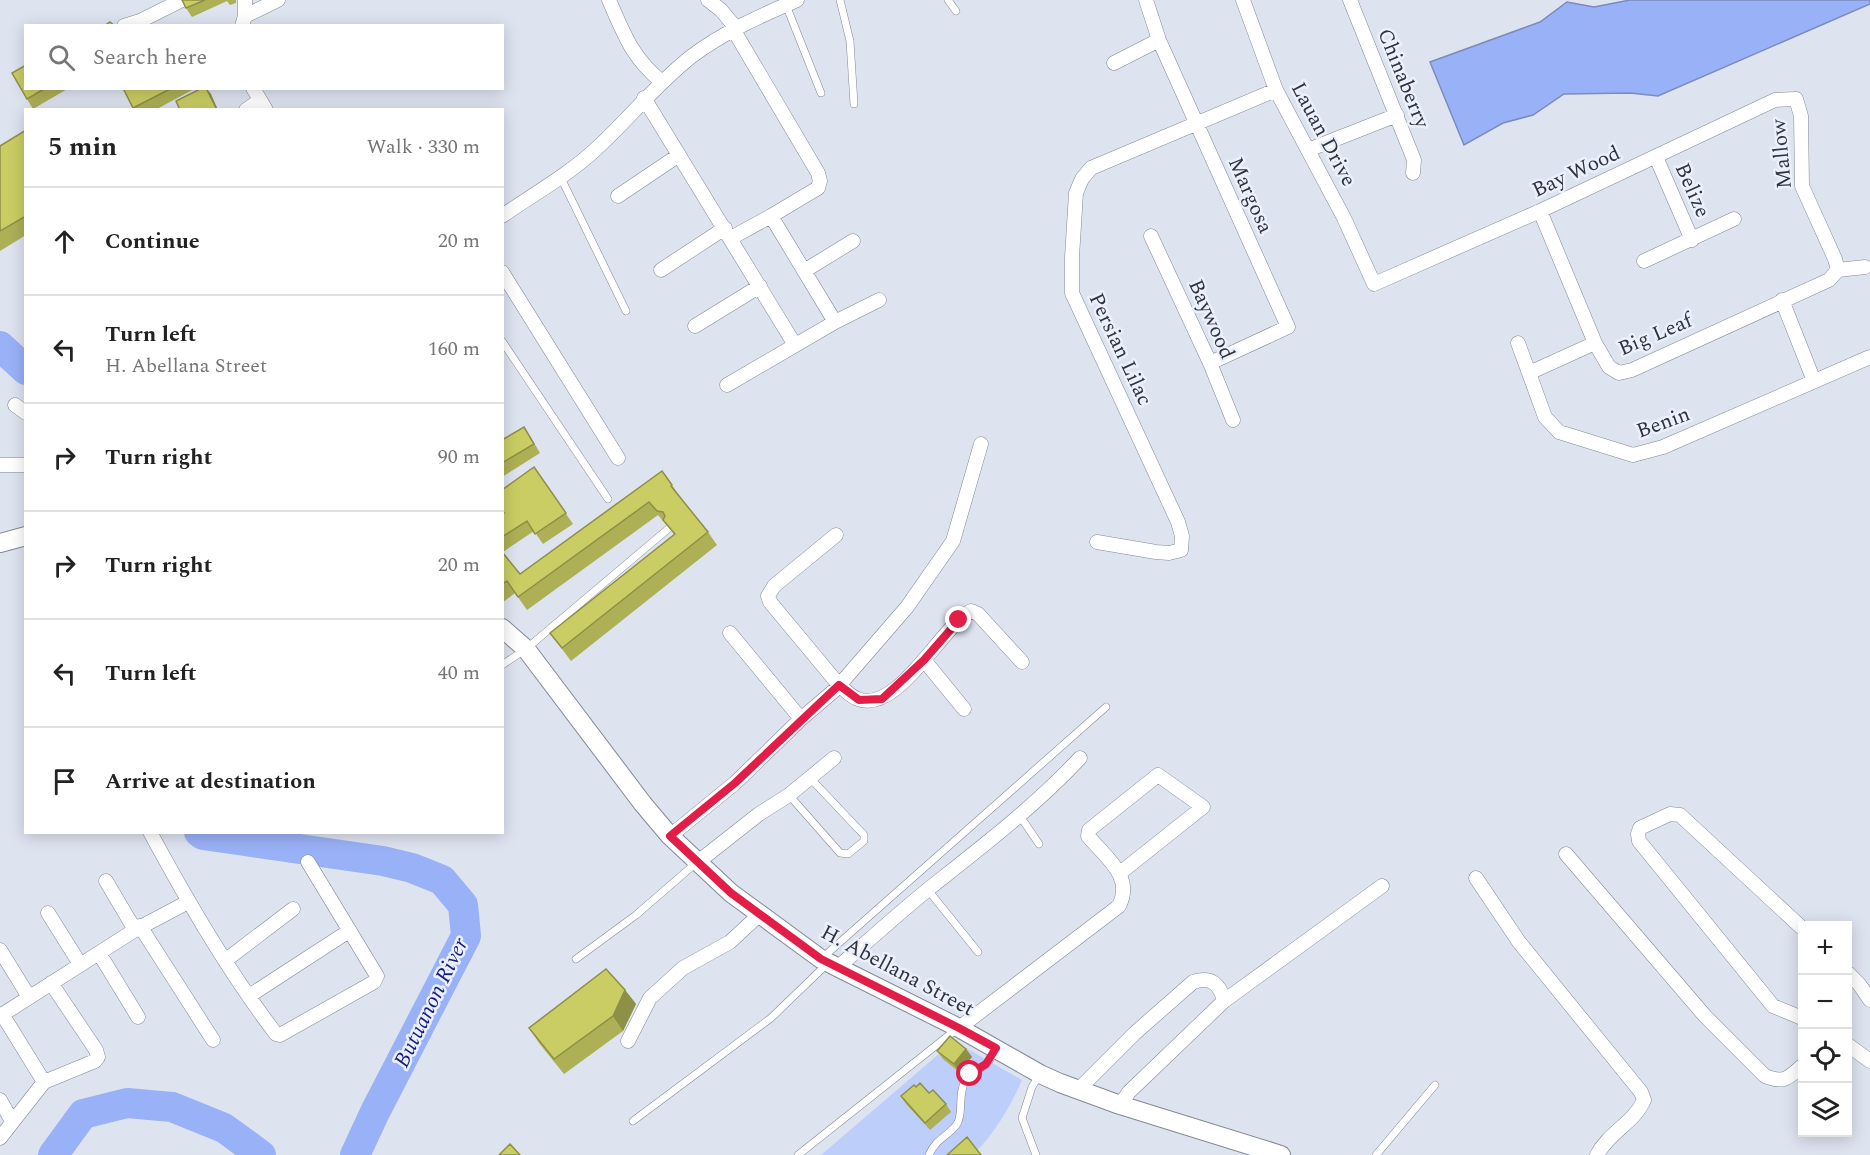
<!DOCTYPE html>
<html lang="en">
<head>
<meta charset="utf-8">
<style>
	:root { --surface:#fff; --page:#f6f6f6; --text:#222; --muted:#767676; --line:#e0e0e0 }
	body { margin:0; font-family:Spectral,serif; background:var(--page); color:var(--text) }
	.controls { position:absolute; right:18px; bottom:18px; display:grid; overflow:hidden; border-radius:0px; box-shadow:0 3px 15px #0003 }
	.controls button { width:54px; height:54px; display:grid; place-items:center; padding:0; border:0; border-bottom:2px solid var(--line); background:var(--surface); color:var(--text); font:30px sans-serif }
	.stop { position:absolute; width:18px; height:18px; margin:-14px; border:4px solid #e11d48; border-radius:50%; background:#fff }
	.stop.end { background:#e11d48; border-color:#fff; box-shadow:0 2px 6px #0008 }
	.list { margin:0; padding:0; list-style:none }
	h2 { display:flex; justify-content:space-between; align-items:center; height:78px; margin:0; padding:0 24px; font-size:26px }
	h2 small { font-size:20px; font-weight:400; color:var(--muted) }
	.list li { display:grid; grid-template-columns:39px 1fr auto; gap:18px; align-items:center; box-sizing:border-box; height:108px; padding:0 24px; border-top:2px solid var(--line) }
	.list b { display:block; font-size:22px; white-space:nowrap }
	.list p { margin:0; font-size:20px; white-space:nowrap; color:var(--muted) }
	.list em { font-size:20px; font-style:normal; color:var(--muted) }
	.icon { flex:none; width:33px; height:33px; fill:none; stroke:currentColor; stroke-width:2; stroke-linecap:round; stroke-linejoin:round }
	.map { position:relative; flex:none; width:1870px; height:1155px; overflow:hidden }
	.search { position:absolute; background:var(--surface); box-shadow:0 3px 15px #0003; left:24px; top:24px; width:480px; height:66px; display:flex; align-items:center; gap:15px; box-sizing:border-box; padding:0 21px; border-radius:0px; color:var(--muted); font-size:22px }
	.panel { position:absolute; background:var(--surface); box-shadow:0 3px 15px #0003; left:24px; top:108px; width:480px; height:726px; border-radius:0px }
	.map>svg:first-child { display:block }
	.green { fill:#becefb }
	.water { fill:#99b1f7; stroke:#7a8bbe; stroke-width:1.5 }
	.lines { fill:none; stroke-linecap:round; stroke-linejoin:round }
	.river { stroke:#99b1f7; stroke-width:30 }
	.lane-casing { stroke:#838894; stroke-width:8 }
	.street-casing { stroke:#838894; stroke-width:15 }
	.secondary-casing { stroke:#838894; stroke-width:20 }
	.lane { stroke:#fff; stroke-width:7 }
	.street { stroke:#fff; stroke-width:14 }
	.secondary { stroke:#fff; stroke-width:18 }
	.wall { fill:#adb055 }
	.shaded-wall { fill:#8d9045 }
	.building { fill:#c9cd63; stroke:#8d9045; stroke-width:1.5 }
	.route { stroke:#e11d48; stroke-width:8 }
	.labels { text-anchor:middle; stroke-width:5; stroke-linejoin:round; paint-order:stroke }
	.street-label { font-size:21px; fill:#313338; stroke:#ebf0fe }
	.water-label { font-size:22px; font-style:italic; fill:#151e7f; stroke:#ebf0fe }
</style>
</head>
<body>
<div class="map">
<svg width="1870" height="1155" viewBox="0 0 1870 1155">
	<rect width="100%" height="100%" fill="#dee3f0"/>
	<!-- green -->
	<path class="green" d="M 954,1041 L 1022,1080 C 1012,1104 992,1138 972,1155 L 821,1155 Z"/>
	<!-- water -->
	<path class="water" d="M 1630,0 L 1870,0 L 1870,4 L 1658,96 L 1630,93 L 1564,94 L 1533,115 L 1503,123 L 1464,145 L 1430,62 L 1540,22 L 1567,2 L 1594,7 Z"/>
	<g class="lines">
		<!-- river -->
		<path class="river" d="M 0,346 L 26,370
			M 199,832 L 203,835 L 383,861 L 412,868 L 442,880 L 463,905 L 466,936 L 375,1112 L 355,1155
			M 53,1155 L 83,1114 L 127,1103 L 172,1107 L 224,1128 L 261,1155"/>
		<defs>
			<path id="lane" d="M 840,0 L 850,41 L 854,104
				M 948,0 L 956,11
				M 786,5 L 821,93
				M 560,176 L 626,311
				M 502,341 L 608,499
				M 502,665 L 526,649 L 668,529
				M 789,795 L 840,853 L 848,854 L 864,841 L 864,835 L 810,778
				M 1020,816 L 1039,844
				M 928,890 L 978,952
				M 576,959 L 636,915 L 696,863
				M 821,959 L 1106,707
				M 633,1121 L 771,1018 L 826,965
				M 798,1155 L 958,1028
				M 929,1155 C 936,1138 948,1137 957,1124 C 964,1113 957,1094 966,1079 C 971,1071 979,1070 985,1065 C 990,1061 993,1054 996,1049
				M 1036,1155 L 1022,1118 L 1032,1087 L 1040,1074
				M 1376,1155 L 1435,1085"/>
			<path id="street" d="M 609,0 C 624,34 632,58 662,82
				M 708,0 L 721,10 L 736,28
				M 1146,0 L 1159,40 L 1288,327 L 1210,363
				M 1243,0 L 1276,90 L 1344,218 L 1374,284 L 1540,211 L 1775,100 L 1796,99 L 1801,116 L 1802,186 L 1835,259 L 1838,270
				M 1350,0 L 1414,160 L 1413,173
				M 245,16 L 278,0
				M 124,26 L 140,21 L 182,0
				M 242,26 L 245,16 L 245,0
				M 733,29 L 818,173 L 820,181 L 818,188 L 771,216 L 835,322
				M 1114,63 L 1159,40
				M 253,88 L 266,110
				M 644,98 L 795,345
				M 246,110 L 260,100
				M 1308,150 L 1397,115
				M 1656,157 L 1692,240
				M 618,196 L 679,155
				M 1540,211 L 1595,343 L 1609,367 L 1619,373 L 1632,370 L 1829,280 L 1838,270
				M 502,216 C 534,194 568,175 596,149 C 629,119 656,84 692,56 C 724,32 760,16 797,0
				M 1151,236 L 1210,363 L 1233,420
				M 731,238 L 771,216
				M 1644,261 L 1734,219
				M 661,270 L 725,228
				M 1838,270 L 1865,267
				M 804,271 L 853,241
				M 502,272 L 618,458
				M 1782,300 L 1814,381
				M 695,326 L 760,286
				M 1518,343 L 1545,417 L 1559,432 L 1633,455 L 1663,447 L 1870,357
				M 1529,373 L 1595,343
				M 727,385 L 835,322 L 879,300
				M 15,405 L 26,413
				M 0,465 L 26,465
				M 836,535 L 774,586 L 768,596 L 770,602 L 839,685 C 845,690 851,697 858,699 C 898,714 940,628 971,611 L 978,614 L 1022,662
				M 1097,542 L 1156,552 L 1169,553 L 1181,550 L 1182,536 L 1178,522 L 1072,293 L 1072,257 L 1076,193 L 1082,179 L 1091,168 L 1276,90
				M 730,633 L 801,719
				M 924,660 L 964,709
				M 150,832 C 188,902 228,971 276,1034 L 280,1035 L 374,982 L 377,976 L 308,862
				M 670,836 L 735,783 L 801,719 L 836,689 L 907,607 L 953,541 L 981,444
				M 1566,854 L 1705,1016 L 1765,1076 C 1784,1084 1788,1078 1802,1066
				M 698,862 L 759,814 L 789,795 L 834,758
				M 1476,878 L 1519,942 L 1641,1092 L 1644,1100 C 1635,1122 1608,1133 1597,1155
				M 106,881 L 135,930
				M 48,913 L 80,964
				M 140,926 L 213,1040
				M 1802,928 L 1680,815 L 1670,814 L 1640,828 L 1638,834 L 1639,841 L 1773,1006 L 1802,1018
				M 0,950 L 29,997
				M 99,953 L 138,1017
				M 226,960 L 293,909
				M 837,968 C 868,941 899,913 931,887 C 983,846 1035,806 1080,758
				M 1848,973 L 1859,984 L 1870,1000
				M 249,996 L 349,931
				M 2,1014 L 44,1082
				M 0,1016 L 135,930 L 188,902
				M 959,1028 L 1119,906 C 1134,876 1105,857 1088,836 L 1089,830 L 1158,775 L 1203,807 L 1120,873
				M 628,1041 L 650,998 L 683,968 L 730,942 L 759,915
				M 1848,1045 L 1870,1061
				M 1079,1089 L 1135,1033 L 1193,982 C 1211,976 1220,984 1224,1001
				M 0,1100 L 12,1121
				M 1120,1105 L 1129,1092 L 1224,1001 L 1382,886
				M 0,1138 L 44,1082 L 95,1061 L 98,1057 L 96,1050 L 51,983"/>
			<path id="secondary" d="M 0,543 L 26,536
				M 502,628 L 526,649 L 643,804 L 670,836 L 731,893 L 821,959 L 959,1028 L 1040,1074 L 1060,1083 L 1120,1105 L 1281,1155"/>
		</defs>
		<!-- lane casing -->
		<use href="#lane" class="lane-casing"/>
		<!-- street casing -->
		<use href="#street" class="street-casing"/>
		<!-- secondary casing -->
		<use href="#secondary" class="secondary-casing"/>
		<!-- lane -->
		<use href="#lane" class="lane"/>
		<!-- street -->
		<use href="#street" class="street"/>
		<!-- secondary -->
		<use href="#secondary" class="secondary"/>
	</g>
	<!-- wall -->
	<path class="wall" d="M 182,0 L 236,0 L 236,3 L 230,5 L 227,1 L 192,17 L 186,8 Z
		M 26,88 L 69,88 L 33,109 L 27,99 Z
		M 123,88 L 196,88 L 155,110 L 134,110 Z
		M 26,130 L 26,235 L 0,251 L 0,146 Z
		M 530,436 L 540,453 L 502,477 L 502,439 L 503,440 Z
		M 534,467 L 573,524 L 543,544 L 534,531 L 503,552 L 502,514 Z
		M 662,471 L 681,498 L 680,498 L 708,532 L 717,545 L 571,661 L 550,633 L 674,534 L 658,515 L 527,610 L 515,593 L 502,603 L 503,552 L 520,574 Z
		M 625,990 L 636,1004 L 623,1031 L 564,1074 L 539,1043 L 529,1028 Z
		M 966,1049 L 972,1057 L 959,1072 L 943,1059 L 937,1051 Z
		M 916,1087 L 929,1093 L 946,1104 L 951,1112 L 930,1130 L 906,1104 L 901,1096 Z"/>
	<!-- shaded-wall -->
	<path class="shaded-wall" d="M 206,88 L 211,94 L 218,110 L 217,110 Z
		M 625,990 L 636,1004 L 623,1031 L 613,1016 Z
		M 966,1049 L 972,1057 L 959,1072 L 954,1064 Z"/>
	<!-- building -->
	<path class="building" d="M 182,0 L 205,0 L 186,8 Z
		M 110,22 L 115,26 L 104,26 Z
		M 26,65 L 26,88 L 46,88 L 27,99 L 12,73 Z
		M 123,88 L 172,88 L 133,108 Z
		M 202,88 L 206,88 L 217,110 L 180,110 L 176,101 Z
		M 26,130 L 26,216 L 0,231 L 0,146 Z
		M 524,427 L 534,444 L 502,463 L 502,440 Z
		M 534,467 L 566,513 L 535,534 L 527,521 L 502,537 L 502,514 L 504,513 L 502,512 L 502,490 Z
		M 662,471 L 672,485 L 671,486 L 708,532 L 562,648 L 550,633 L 675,534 L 663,520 L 665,516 L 663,512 L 657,511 L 649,502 L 518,597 L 507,581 L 502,584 L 502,552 L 520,574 Z
		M 606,969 L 625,990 L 613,1016 L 554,1059 L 529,1028 Z
		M 950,1036 L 966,1049 L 954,1064 L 937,1051 Z
		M 920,1083 L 929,1093 L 933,1090 L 946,1104 L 925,1123 L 901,1096 L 914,1085 L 916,1087 Z
		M 967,1137 L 981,1155 L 947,1155 Z
		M 510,1144 L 520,1155 L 499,1155 Z"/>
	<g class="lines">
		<!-- route -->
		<path class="route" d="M 959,620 L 924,660 L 882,699 L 859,700 L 839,685 L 735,783 L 670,836 L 731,893 L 821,959 L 959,1028 L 996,1048 L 986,1064 L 970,1074"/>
	</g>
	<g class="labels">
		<!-- street labels -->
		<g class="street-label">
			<text transform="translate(1404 78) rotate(68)" y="7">Chinaberry</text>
			<text transform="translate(1324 134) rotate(62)" y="7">Lauan Drive</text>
			<text transform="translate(1781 154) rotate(-95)" y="7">Mallow</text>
			<text transform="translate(1576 171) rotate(-25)" y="7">Bay Wood</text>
			<text transform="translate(1693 190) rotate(66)" y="7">Belize</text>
			<text transform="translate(1251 195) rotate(66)" y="7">Margosa</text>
			<text transform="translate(1212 319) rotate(66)" y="7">Baywood</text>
			<text transform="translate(1655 334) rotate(-23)" y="7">Big Leaf</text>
			<text transform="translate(1121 349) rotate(65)" y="7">Persian Lilac</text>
			<text transform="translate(1663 422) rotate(-20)" y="7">Benin</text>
			<text transform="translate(898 970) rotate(28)" y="7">H. Abellana Street</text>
		</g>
		<!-- water labels -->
		<g class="water-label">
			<text transform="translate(430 1002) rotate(-64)" y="8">Butuanon River</text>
		</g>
	</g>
</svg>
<div class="controls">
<button>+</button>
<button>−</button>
<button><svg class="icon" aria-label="locate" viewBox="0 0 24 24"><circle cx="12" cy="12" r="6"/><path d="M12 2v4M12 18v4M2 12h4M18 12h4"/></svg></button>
<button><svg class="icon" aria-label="layers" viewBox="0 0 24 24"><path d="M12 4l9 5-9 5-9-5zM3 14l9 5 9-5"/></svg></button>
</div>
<div class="stop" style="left:970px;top:1074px"></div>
<div class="stop end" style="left:959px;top:620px"></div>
<div class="search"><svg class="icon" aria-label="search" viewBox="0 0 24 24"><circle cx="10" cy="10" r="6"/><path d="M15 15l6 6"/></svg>Search here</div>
<section class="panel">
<h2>5 min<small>Walk · 330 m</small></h2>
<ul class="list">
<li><svg class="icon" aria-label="ahead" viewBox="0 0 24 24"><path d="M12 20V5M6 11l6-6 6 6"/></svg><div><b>Continue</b></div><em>20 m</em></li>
<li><svg class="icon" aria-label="left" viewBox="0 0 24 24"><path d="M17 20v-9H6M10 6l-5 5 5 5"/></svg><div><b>Turn left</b><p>H. Abellana Street</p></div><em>160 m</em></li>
<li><svg class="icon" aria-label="right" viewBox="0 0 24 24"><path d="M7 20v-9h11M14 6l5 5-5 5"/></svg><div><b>Turn right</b></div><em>90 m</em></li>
<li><svg class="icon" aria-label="right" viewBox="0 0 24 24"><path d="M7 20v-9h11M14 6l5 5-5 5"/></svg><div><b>Turn right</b></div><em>20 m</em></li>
<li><svg class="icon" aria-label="left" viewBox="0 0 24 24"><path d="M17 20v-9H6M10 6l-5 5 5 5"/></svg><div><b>Turn left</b></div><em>40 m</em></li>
<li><svg class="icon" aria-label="arrive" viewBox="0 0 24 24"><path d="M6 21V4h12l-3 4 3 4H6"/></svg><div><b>Arrive at destination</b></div></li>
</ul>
</section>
</div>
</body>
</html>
